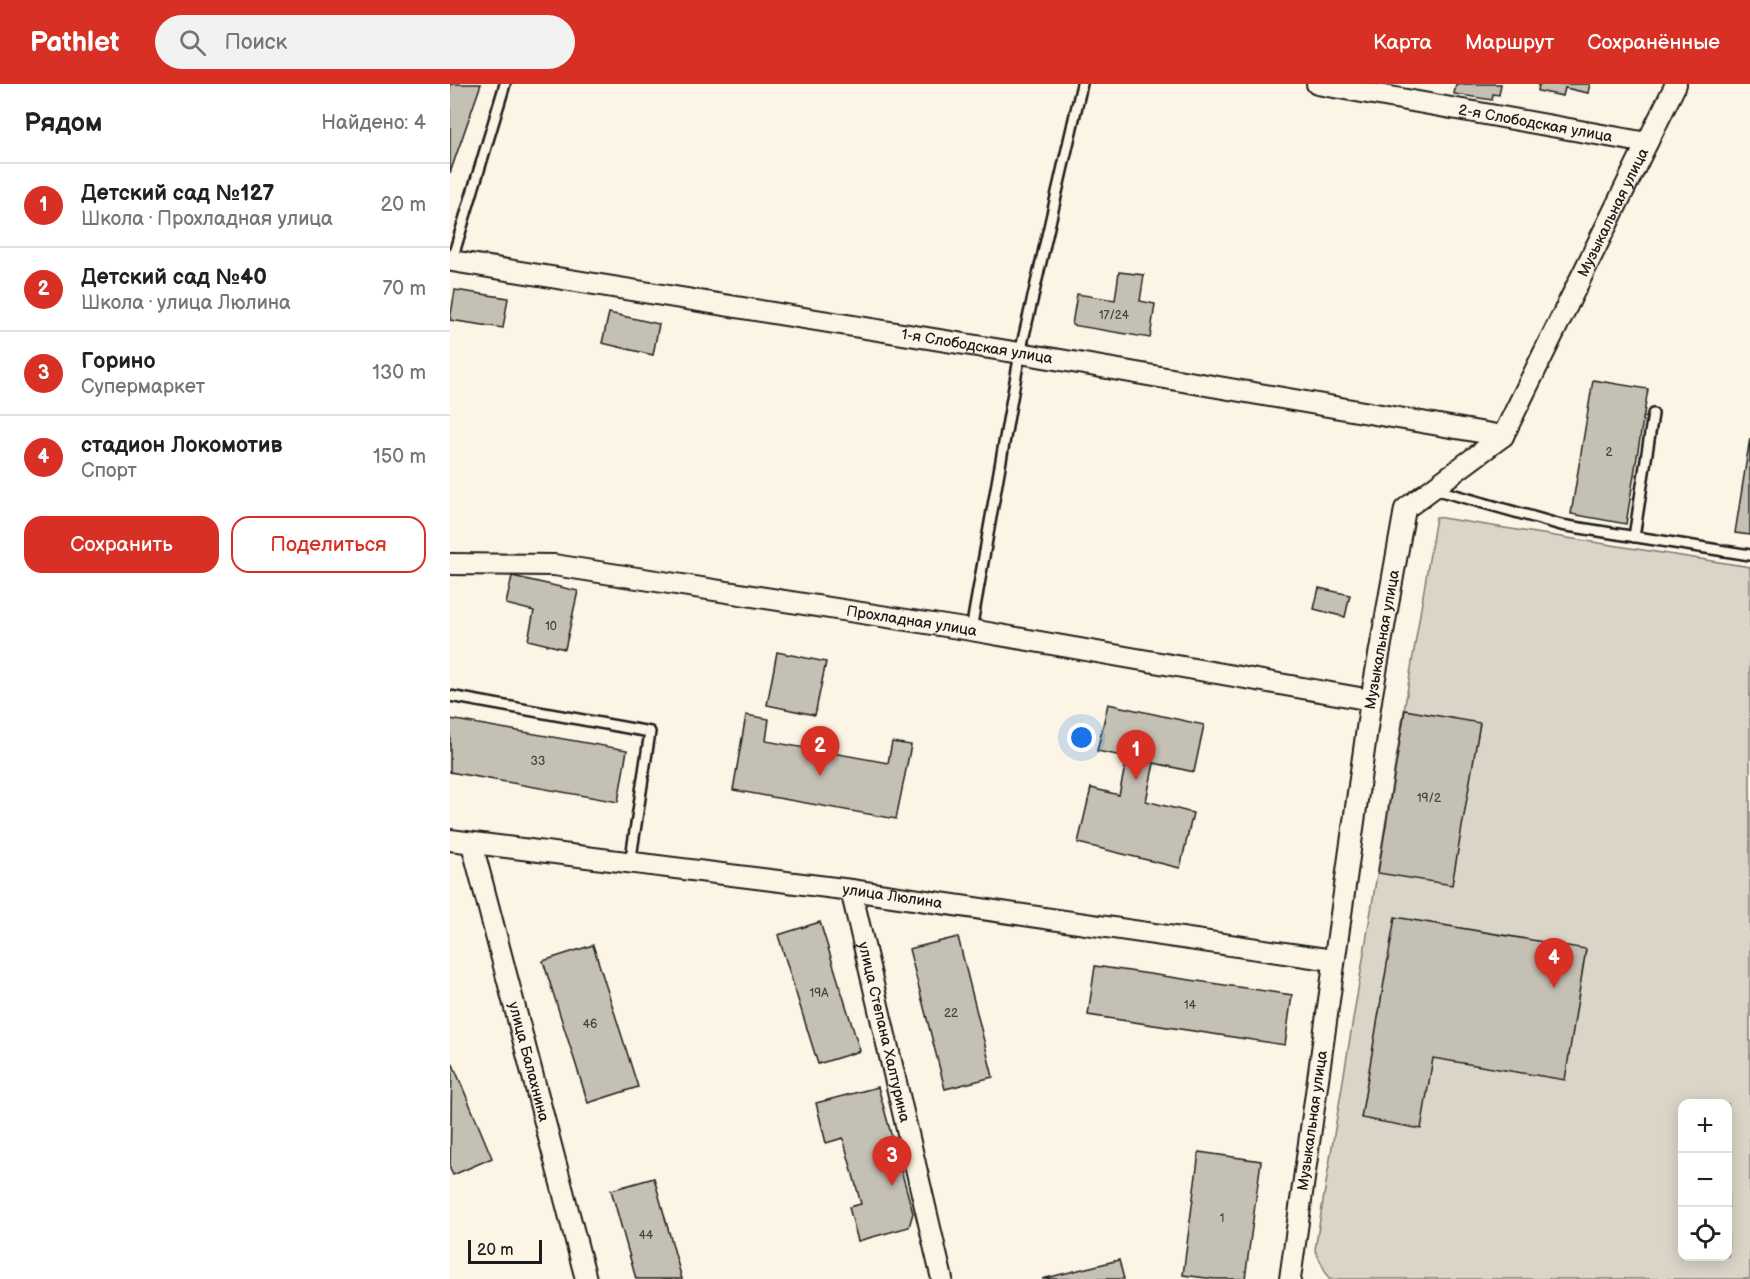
<!DOCTYPE html>
<html lang="ru">
<head>
<meta charset="utf-8">
<style>
	:root { --surface:#fff; --page:#f2f2f2; --text:#202124; --muted:#757577; --line:#e0e0e0; --accent:#d93025 }
	body { margin:0; font-family:"Balsamiq Sans",sans-serif; background:var(--page); color:var(--text) }
	.controls { position:absolute; right:18px; bottom:18px; display:grid; overflow:hidden; border-radius:12px; box-shadow:0 3px 15px #0003 }
	.controls button { width:54px; height:54px; display:grid; place-items:center; padding:0; border:0; border-bottom:2px solid var(--line); background:var(--surface); color:var(--text); font:30px sans-serif }
	.scale { position:absolute; left:18px; bottom:15px; width:74px; box-sizing:border-box; padding-left:6px; border:3px solid #1c1c1c; border-top:0; font-size:16px; line-height:21px; white-space:nowrap; color:#1c1c1c; -webkit-text-stroke:4px #fcf5e5; paint-order:stroke }
	.you { position:absolute; left:632px; top:654px; width:21px; height:21px; margin:-15px; border:4px solid #fff; border-radius:50%; background:#1a73e8; box-shadow:0 0 0 9px #1a73e833 }
	.badge { display:grid; place-items:center; width:39px; height:39px; border-radius:50%; background:var(--accent); color:#fff; font-size:20px; font-weight:700 }
	.pin { position:absolute; translate:-50% -50px; filter:drop-shadow(0 2px 3px #0008) }
	.pin::after { content:''; position:absolute; top:32px; width:21px; height:18px; background:inherit; clip-path:polygon(0 0,100% 0,50% 100%) }
	.list { margin:0; padding:0; list-style:none }
	h2 { display:flex; justify-content:space-between; align-items:center; height:78px; margin:0; padding:0 24px; font-size:26px }
	h2 small { font-size:20px; font-weight:400; color:var(--muted) }
	.list li { display:grid; grid-template-columns:39px 1fr auto; gap:18px; align-items:center; box-sizing:border-box; height:84px; padding:0 24px; border-top:2px solid var(--line) }
	.list b { display:block; font-size:22px; white-space:nowrap }
	.list p { margin:0; font-size:20px; white-space:nowrap; color:var(--muted) }
	.list em { font-size:20px; font-style:normal; color:var(--muted) }
	.actions { display:flex; gap:12px; padding:18px 24px }
	.actions a { flex:1; padding:14px 0; border:2px solid var(--accent); border-radius:18px; text-align:center; font-size:21px; color:var(--accent) }
	.actions .main { background:var(--accent); color:#fff }
	.icon { flex:none; width:33px; height:33px; fill:none; stroke:currentColor; stroke-width:2; stroke-linecap:round; stroke-linejoin:round }
	.map { position:relative; flex:none; width:1300px; height:1195px; overflow:hidden }
	header { display:flex; align-items:center; gap:36px; box-sizing:border-box; height:84px; padding:0 30px; background:var(--accent); color:#fff }
	header strong { font-size:28px }
	nav { display:flex; gap:33px; margin-inline-start:auto; font-size:21px }
	.search { width:420px; height:54px; background:var(--page); display:flex; align-items:center; gap:15px; box-sizing:border-box; padding:0 21px; border-radius:33px; color:var(--muted); font-size:22px }
	main { display:flex }
	aside { flex:1; background:var(--surface) }
	.map>svg:first-child { display:block }
	.green { fill:#dbd5c8; stroke:#7c7872; stroke-width:1.5; fill-rule:evenodd }
	.building { fill:#c4c0b3; stroke:#1c1c1c; stroke-width:1.5 }
	.lines { fill:none; stroke-linecap:round; stroke-linejoin:round }
	.lane-casing { stroke:#1c1c1c; stroke-width:14 }
	.street-casing { stroke:#1c1c1c; stroke-width:24 }
	.lane { stroke:#fcf5e5; stroke-width:9 }
	.street { stroke:#fcf5e5; stroke-width:20 }
	.labels { text-anchor:middle; stroke-width:4.5; stroke-linejoin:round; paint-order:stroke }
	.number-label { font-size:12px; fill:#464542 }
	.street-label { font-size:15px; fill:#1c1c1c; stroke:#fcf5e5 }
</style>
</head>
<body>
<header>
<strong>Pathlet</strong>
<div class="search"><svg class="icon" aria-label="search" viewBox="0 0 24 24"><circle cx="10" cy="10" r="6"/><path d="M15 15l6 6"/></svg>Поиск</div>
<nav><a>Карта</a><a>Маршрут</a><a>Сохранённые</a></nav>
</header>
<main>
<aside>
<h2>Рядом<small>Найдено: 4</small></h2>
<ul class="list">
<li><span class="badge">1</span><div><b>Детский сад №127</b><p>Школа · Прохладная улица</p></div><em>20 m</em></li>
<li><span class="badge">2</span><div><b>Детский сад №40</b><p>Школа · улица Люлина</p></div><em>70 m</em></li>
<li><span class="badge">3</span><div><b>Горино</b><p>Супермаркет</p></div><em>130 m</em></li>
<li><span class="badge">4</span><div><b>стадион Локомотив</b><p>Спорт</p></div><em>150 m</em></li>
</ul>
<div class="actions"><a class="main">Сохранить</a><a>Поделиться</a></div>
</aside>
<div class="map">
<svg width="1300" height="1195" viewBox="0 0 1300 1195">
	<rect width="100%" height="100%" fill="#fcf5e5"/>
	<filter id="ink" filterUnits="userSpaceOnUse"><feTurbulence type="fractalNoise" baseFrequency=".0167" numOctaves="2"/><feDisplacementMap in="SourceGraphic" scale="12" xChannelSelector="R" yChannelSelector="G"/><feConvolveMatrix kernelMatrix="1 2 1 2 8 2 1 2 1" color-interpolation-filters="sRGB"/></filter>
	<g filter="url(#ink)">
		<!-- green -->
		<path class="green" d="M 986,433 L 1300,483 L 1300,1195 L 879,1195 L 865,1166 ZM 1232,1020 L 1278,1020 L 1278,1172 L 1232,1172 Z"/>
		<!-- building -->
		<path class="building" d="M 0,0 L 31,0 L 0,89 Z
			M 1006,0 L 1051,0 L 1049,11 L 1043,10 L 1042,16 L 1004,10 Z
			M 1089,0 L 1140,0 L 1138,9 L 1115,4 L 1113,12 L 1088,7 Z
			M 669,188 L 694,191 L 690,217 L 705,220 L 700,254 L 622,241 L 627,210 L 665,216 Z
			M 5,206 L 58,214 L 53,244 L 0,236 Z
			M 159,229 L 209,240 L 203,271 L 152,259 Z
			M 1143,296 L 1198,305 L 1176,440 L 1121,430 Z
			M 1300,354 L 1300,451 L 1285,449 Z
			M 62,492 L 128,507 L 115,565 L 78,556 L 84,527 L 56,520 Z
			M 869,504 L 900,511 L 895,533 L 864,525 Z
			M 327,568 L 376,578 L 365,631 L 317,621 Z
			M 658,620 L 754,641 L 744,688 L 704,679 L 696,717 L 743,729 L 730,784 L 628,759 L 641,704 L 669,711 L 677,673 L 647,667 Z
			M 955,626 L 1030,639 L 1002,801 L 928,789 Z
			M 296,631 L 319,635 L 316,657 L 438,679 L 442,658 L 461,661 L 446,735 L 283,706 Z
			M 0,635 L 177,666 L 168,718 L 0,688 Z
			M 945,833 L 1136,865 L 1115,996 L 983,974 L 971,1045 L 911,1034 Z
			M 370,838 L 410,967 L 368,980 L 328,851 Z
			M 508,853 L 543,993 L 495,1005 L 459,865 Z
			M 143,861 L 188,1003 L 138,1019 L 93,877 Z
			M 645,882 L 842,911 L 835,961 L 638,931 Z
			M 2,978 L 42,1074 L 3,1091 L 0,1085 Z
			M 428,1003 L 463,1129 L 459,1143 L 408,1157 L 399,1123 L 411,1120 L 393,1054 L 376,1059 L 366,1019 Z
			M 749,1068 L 811,1077 L 795,1195 L 764,1195 L 733,1191 Z
			M 204,1094 L 232,1195 L 186,1195 L 161,1106 Z
			M 669,1176 L 674,1195 L 592,1195 Z"/>
		<g class="lines">
			<defs>
				<path id="lane" d="M 1,179 L 55,0
					M 984,405 L 1111,441 L 1300,471
					M 1184,453 L 1203,330
					M 521,546 L 570,269 L 632,0
					M 0,612 L 200,648 L 180,780"/>
				<g id="street">
					<path id="s1" d="M 867,0 L 1197,59"/>
					<path id="s2" d="M 2,177 L 570,269 L 1053,352"/>
					<path id="s3" d="M 0,480 L 104,481 L 521,546 L 921,616"/>
					<path id="s4" d="M 0,756 L 401,806 L 883,876"/>
					<path id="s5" d="M 22,760 L 136,1195"/>
					<path id="s6" d="M 401,806 L 492,1195"/>
					<path id="s7" d="M 840,1195 L 921,616 L 955,425 L 1053,352 L 1226,0"/>
				</g>
			</defs>
			<!-- lane casing -->
			<use href="#lane" class="lane-casing"/>
			<!-- street casing -->
			<use href="#street" class="street-casing"/>
			<!-- lane -->
			<use href="#lane" class="lane"/>
			<!-- street -->
			<use href="#street" class="street"/>
		</g>
	</g>
	<g class="labels">
		<!-- number labels -->
		<g class="number-label">
			<text x="664" y="235">17/24</text>
			<text x="1159" y="372">2</text>
			<text x="101" y="546">10</text>
			<text x="88" y="681">33</text>
			<text x="979" y="718">19/2</text>
			<text x="369" y="913">19А</text>
			<text x="740" y="925">14</text>
			<text x="501" y="933">22</text>
			<text x="140" y="944">46</text>
			<text x="772" y="1138">1</text>
			<text x="196" y="1155">44</text>
		</g>
		<!-- street labels -->
		<g class="street-label">
			<text dy="5" stroke="none"><textPath href="#s1" startOffset="222">2-я Слободская улица</textPath></text>
			<text dy="5" stroke="none"><textPath href="#s7" startOffset="1150">Музыкальная улица</textPath></text>
			<text dy="5" stroke="none"><textPath href="#s2" startOffset="532">1-я Слободская улица</textPath></text>
			<text dy="5" stroke="none"><textPath href="#s3" startOffset="466">Прохладная улица</textPath></text>
			<text dy="5" stroke="none"><textPath href="#s7" startOffset="646">Музыкальная улица</textPath></text>
			<text dy="5" stroke="none"><textPath href="#s4" startOffset="446">улица Люлина</textPath></text>
			<text dy="5" stroke="none"><textPath href="#s6" startOffset="146">улица Степана Халтурина</textPath></text>
			<text dy="5" stroke="none"><textPath href="#s5" startOffset="225">улица Балахнина</textPath></text>
			<text dy="5" stroke="none"><textPath href="#s7" startOffset="160">Музыкальная улица</textPath></text>
		</g>
	</g>
</svg>
<div class="controls">
<button>+</button>
<button>−</button>
<button><svg class="icon" aria-label="locate" viewBox="0 0 24 24"><circle cx="12" cy="12" r="6"/><path d="M12 2v4M12 18v4M2 12h4M18 12h4"/></svg></button>
</div>
<div class="scale">20 m</div>
<div class="you"></div>
<div class="pin badge" style="left:686px;top:696px">1</div>
<div class="pin badge" style="left:370px;top:692px">2</div>
<div class="pin badge" style="left:442px;top:1102px">3</div>
<div class="pin badge" style="left:1104px;top:904px">4</div>
</div>
</main>
</body>
</html>
